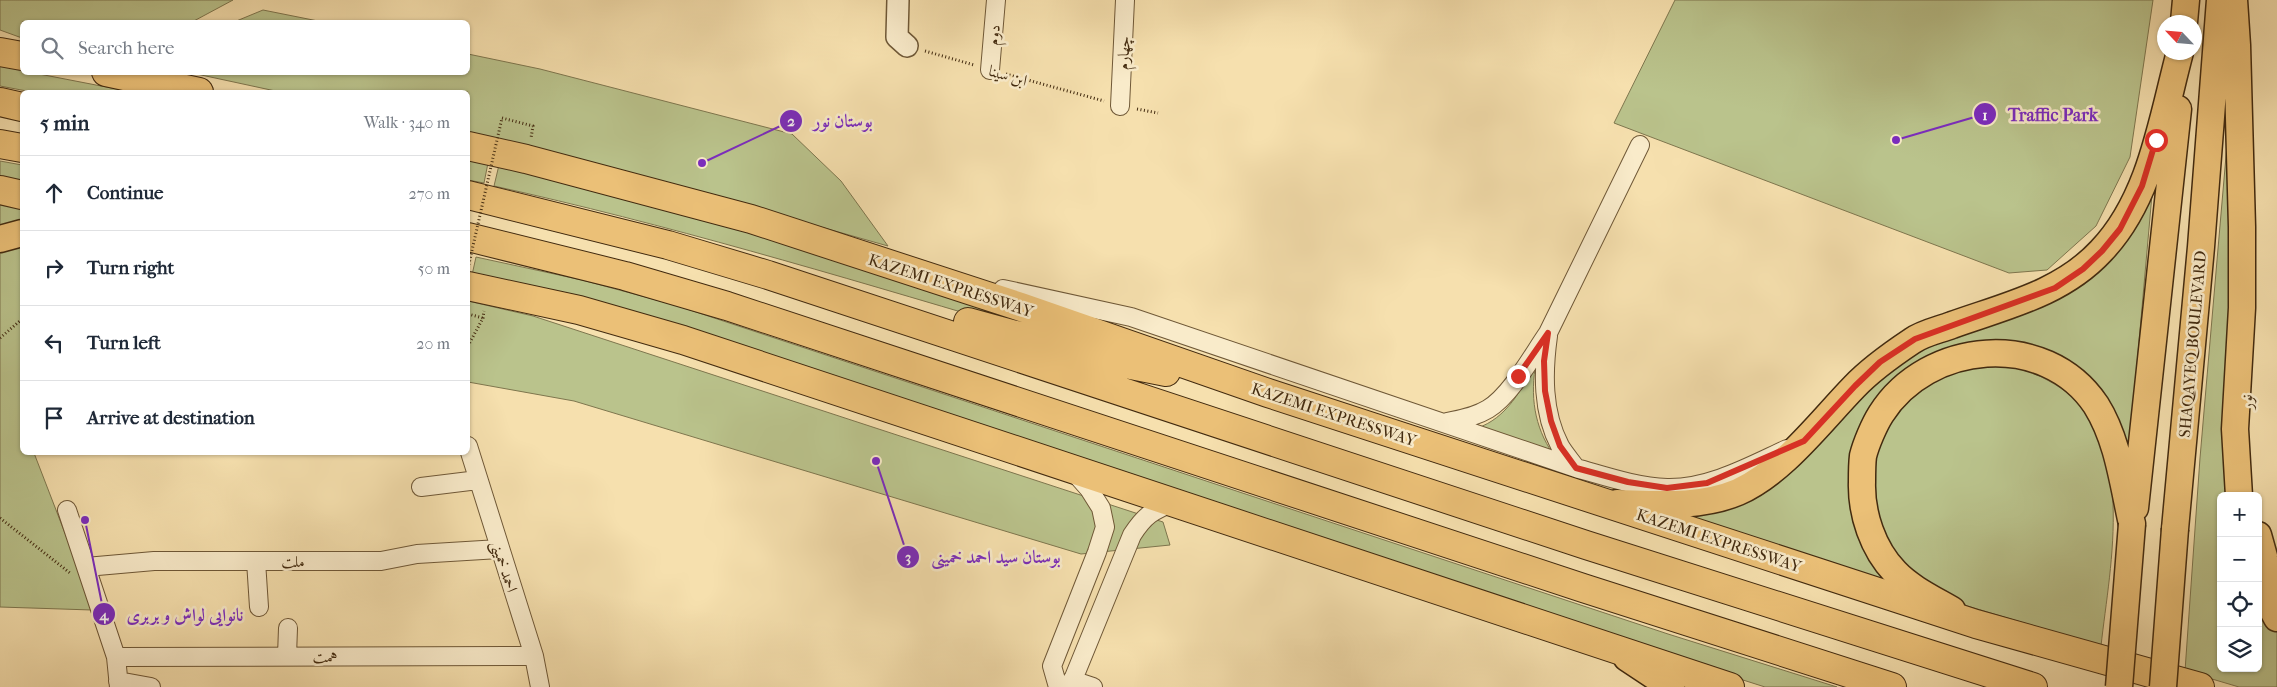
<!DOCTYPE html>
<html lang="en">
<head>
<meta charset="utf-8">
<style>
	:root { --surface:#fff; --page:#f2f2f3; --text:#1f2937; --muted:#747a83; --line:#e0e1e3 }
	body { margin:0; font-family:"IM FELL French Canon",Amiri,serif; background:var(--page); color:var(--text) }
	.controls { position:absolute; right:15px; bottom:15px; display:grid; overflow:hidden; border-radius:8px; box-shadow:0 1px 4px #0004 }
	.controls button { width:45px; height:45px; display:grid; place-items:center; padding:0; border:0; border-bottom:1px solid var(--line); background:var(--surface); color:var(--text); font:25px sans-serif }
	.compass { position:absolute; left:2157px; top:15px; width:45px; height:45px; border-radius:50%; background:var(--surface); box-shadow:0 1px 4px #0004; rotate:296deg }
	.stop { position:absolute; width:15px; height:15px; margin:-11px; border:4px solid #d93025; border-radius:50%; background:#fff }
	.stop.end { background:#d93025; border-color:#fff; box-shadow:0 1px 5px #0008 }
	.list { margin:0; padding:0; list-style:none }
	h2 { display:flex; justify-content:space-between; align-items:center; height:65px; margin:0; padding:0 20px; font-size:21px }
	h2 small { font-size:16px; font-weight:400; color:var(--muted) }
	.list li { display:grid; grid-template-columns:32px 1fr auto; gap:15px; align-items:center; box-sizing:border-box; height:75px; padding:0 20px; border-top:1px solid var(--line) }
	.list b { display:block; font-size:19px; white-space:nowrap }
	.list em { font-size:16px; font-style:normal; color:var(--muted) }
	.icon { flex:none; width:28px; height:28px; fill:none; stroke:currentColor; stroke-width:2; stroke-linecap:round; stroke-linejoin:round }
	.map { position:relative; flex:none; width:2277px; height:687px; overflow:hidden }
	.search { position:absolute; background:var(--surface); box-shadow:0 1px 4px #0004; left:20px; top:20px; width:450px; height:55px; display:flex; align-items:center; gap:12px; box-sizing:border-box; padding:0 18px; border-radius:8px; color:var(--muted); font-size:19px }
	.panel { position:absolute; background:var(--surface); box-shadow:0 1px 4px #0004; left:20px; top:90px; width:450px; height:365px; border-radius:8px }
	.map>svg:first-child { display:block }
	.green { fill:#bac38c; stroke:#7e764e }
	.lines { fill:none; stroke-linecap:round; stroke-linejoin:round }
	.minor-casing { stroke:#6f5837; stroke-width:20 }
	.tertiary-casing { stroke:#6f5837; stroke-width:24 }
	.primary-casing { stroke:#422a0f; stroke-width:29 }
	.trunk-casing { stroke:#422a0f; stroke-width:30 }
	.path { stroke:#422a0f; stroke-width:3; stroke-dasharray:1 2.5; stroke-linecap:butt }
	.minor { stroke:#f9ebca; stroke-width:18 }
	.tertiary { stroke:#f9ebca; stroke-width:21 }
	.primary { stroke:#ebc077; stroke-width:26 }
	.trunk { stroke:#ebc077; stroke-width:28 }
	.primary-bridge-casing { stroke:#422a0f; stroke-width:29; stroke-linecap:butt }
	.path-bridge { stroke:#422a0f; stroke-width:3; stroke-dasharray:1 2.5; stroke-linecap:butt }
	.primary-bridge { stroke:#ebc077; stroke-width:26 }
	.route { stroke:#d93025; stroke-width:6 }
	.labels { text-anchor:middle; stroke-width:5; stroke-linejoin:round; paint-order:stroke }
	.street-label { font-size:16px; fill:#422a0f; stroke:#f9ebca }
	.leader { fill:none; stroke:#7b2cbf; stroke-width:2 }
	.callout-dot { fill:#7b2cbf; stroke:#f9ebca; stroke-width:2 }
	.mark-label { font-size:15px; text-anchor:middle; font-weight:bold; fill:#fff }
	.callout-label { font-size:18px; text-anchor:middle; font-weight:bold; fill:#7b2cbf; stroke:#f9ebca; stroke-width:5; stroke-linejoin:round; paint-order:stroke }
</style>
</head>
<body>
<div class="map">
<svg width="2277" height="687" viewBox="0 0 2277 687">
	<rect width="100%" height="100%" fill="#f6e0ae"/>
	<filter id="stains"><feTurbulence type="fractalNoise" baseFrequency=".004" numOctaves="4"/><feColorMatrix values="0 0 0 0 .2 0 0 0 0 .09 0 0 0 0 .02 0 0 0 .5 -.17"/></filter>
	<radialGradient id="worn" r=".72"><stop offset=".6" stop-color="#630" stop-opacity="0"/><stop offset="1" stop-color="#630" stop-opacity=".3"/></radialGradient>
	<!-- green -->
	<path class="green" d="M 0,0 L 233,0 L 192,22 L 22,22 L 22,38 L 0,30 Z
		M 1675,0 L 2153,0 L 2130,157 L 2096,226 L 2047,270 L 2009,273 L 1614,123 Z
		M 263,10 L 323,22 L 234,22 Z
		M 468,54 L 540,69 L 792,134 L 841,181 L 888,246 L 757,209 L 468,135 L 468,92 L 280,92 L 192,73 L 468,72 Z
		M 0,65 L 22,70 L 22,72 L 34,73 L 132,92 L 32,92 L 0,86 Z
		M 2231,98 L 2233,496 L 2221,496 L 2221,668 L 2258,668 L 2258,598 L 2277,632 L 2277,687 L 2239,687 L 2185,671 L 2200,458 Z
		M 468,159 L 488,163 L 484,183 L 468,180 Z
		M 0,161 L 22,165 L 22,186 L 0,182 Z
		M 499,165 L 762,235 L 1016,320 L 1040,330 L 1005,325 C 836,275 666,224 494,186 Z
		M 2154,172 L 2128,466 L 2100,392 L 1966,345 L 1855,449 L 1897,586 L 1674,512 L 1780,480 L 1803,461 L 1879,376 L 1925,344 L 2049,300 Z
		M 0,202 L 22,206 L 22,224 L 0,228 Z
		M 22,244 L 22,452 L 34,453 L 85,585 L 92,610 L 0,607 L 0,250 Z
		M 476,257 L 582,280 L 675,305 L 1668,634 L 1837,687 L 1765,687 L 472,275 Z
		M 468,301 L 533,316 L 1163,522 L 1170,545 L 1081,554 L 574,401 L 468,382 Z
		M 1536,362 C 1530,396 1534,426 1553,454 L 1477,428 C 1506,419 1523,388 1536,362 Z
		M 1995,366 C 2021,367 2034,372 2056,385 C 2139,436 2110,564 2101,646 L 1964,605 L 1914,576 L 1887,545 L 1873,507 L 1875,457 L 1884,430 L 1900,407 L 1919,389 L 1944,376 L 1969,368 Z"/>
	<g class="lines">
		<defs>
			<path id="minor" d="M 990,70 L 996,0
				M 1120,106 L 1125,0
				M 1003,289 L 1131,317 L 1576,468 C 1605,476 1636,487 1667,488 C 1709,489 1750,466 1787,449
				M 1548,336 C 1543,372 1542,412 1560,446 C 1564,453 1571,461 1576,468
				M 1447,422 C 1461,419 1475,417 1488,409 C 1511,395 1532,356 1548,333 L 1640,145
				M 468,446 L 534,656 L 540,687
				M 421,487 L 478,480
				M 67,510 L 116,657 L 119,687
				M 256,561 L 259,607
				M 86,567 L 154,561 L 381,561 L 417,554 L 499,549
				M 287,656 L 288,628
				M 116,657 L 534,656
				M 1072,680 L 1093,687
				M 118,681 L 151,687
				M 1058,687 L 1052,666 L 1097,552 L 1105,527 L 1101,508 L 1089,489 L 1074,472
				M 1070,687 L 1132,535 C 1145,515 1152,511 1174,502"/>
			<path id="tertiary" d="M 898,0 L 897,37 L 907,46"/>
			<path id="primary" d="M 2234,0 L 2237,45 L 2242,227 L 2242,308 L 2235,429 L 2239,496
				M 2184,22 L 2186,0
				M 0,239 L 22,233
				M 1617,503 C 1657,504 1700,508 1738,492 C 1783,472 1820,422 1854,387 C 1871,369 1891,355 1912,341 C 1923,333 1939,330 1952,325 C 2005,306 2061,294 2101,251 C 2151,199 2162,119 2180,52
				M 2135,508 L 2178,109
				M 2175,529 L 2201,247 L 2220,0
				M 2258,535 L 2265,560 L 2277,586
				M 2258,583 L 2277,618
				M 1952,610 C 1933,599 1910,588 1895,572 C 1873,549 1861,514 1862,482 C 1862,474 1862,464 1863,456 C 1866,444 1874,425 1881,414 C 1927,341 2045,329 2096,405 C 2118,440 2123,484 2132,524
				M 1627,658 L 1671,687"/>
			<path id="trunk" d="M 0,52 L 22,56
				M 106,72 L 199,92
				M 0,102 L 22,107
				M 0,144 L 22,148
				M 468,146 L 526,159 L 751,219 L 1021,307 L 1268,393 L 1976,624 L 2200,687
				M 0,190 L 22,195
				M 468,195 L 668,245 L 768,275 L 1586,545 L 2033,687
				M 468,237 L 625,276 L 727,306 L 1583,588 L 1892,687
				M 468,286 L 579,310 L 683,340 L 1730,687
				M 968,322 L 1111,361 L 1166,372"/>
		</defs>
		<!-- minor casing -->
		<use href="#minor" class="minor-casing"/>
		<!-- tertiary casing -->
		<use href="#tertiary" class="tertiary-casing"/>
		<!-- primary casing -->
		<use href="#primary" class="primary-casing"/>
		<!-- trunk casing -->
		<use href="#trunk" class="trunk-casing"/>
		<!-- path -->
		<path class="path" d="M 925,51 L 974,65
			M 1006,74 L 1104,101
			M 1137,109 L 1158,113
			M 502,118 L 533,126 L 531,138
			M 468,314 L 483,318
			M 0,338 L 21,320
			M 468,346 L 483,318 L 484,311
			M 0,518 L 70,573"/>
		<!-- minor -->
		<use href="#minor" class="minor"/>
		<!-- tertiary -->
		<use href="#tertiary" class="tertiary"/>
		<!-- primary -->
		<use href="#primary" class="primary"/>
		<!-- trunk -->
		<use href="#trunk" class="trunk"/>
		<defs>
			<path id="primary-bridge" d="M 2119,687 L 2132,524
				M 2163,687 L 2175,529"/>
		</defs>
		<!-- primary-bridge casing -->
		<use href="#primary-bridge" class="primary-bridge-casing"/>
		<!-- path-bridge -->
		<path class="path-bridge" d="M 468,268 L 502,118"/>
		<!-- primary-bridge -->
		<use href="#primary-bridge" class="primary-bridge"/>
	</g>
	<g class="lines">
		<!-- route -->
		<path class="route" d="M 1518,376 L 1548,333 L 1544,361 L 1545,391 L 1551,421 L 1560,446 L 1576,468 L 1628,482 L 1667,488 L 1707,483 L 1804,441 L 1855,386 L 1880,362 L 1915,339 L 2055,288 L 2083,269 L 2102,251 L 2120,229 L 2142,186 L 2156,140"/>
	</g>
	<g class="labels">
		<!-- street labels -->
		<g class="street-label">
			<text transform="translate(993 35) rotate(-85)" y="6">دوم</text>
			<text transform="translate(1123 53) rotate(-87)" y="6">چهارم</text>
			<text transform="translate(1008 75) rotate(16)" y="6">ابن سینا</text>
			<text transform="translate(951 285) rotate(18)" y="6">KAZEMI EXPRESSWAY</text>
			<text transform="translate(2192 344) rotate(-85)" y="6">SHAQAYEQ BOULEVARD</text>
			<text transform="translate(2246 402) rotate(-93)" y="6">نور</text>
			<text transform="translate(1334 414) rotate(18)" y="6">KAZEMI EXPRESSWAY</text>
			<text transform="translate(1719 540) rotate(18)" y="6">KAZEMI EXPRESSWAY</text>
			<text x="293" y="567">ملت</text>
			<text transform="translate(505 566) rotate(72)" y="6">احمد خمینی</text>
			<text x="325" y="662">همت</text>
		</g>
	</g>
	<!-- callouts -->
	<path class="leader" d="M1896 140L1985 114M702 163L791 121M876 461L908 557M85 520L104 614"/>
	<g class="callout-dot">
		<circle cx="1896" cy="140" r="5"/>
		<circle cx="702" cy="163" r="5"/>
		<circle cx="876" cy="461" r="5"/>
		<circle cx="85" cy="520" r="5"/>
		<circle cx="1985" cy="114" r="12"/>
		<circle cx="791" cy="121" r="12"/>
		<circle cx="908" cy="557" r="12"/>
		<circle cx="104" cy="614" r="12"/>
	</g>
	<g class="mark-label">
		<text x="1985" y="120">1</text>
		<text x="791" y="126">2</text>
		<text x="908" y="562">3</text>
		<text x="104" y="620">4</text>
	</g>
	<g class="callout-label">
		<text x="2053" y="121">Traffic Park</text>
		<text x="843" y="127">بوستان نور</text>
		<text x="996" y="563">بوستان سید احمد خمینی</text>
		<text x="185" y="621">نانوایی لواش و بربری</text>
	</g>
	<rect width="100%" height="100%" filter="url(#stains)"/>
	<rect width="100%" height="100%" fill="url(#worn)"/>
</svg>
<div class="controls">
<button>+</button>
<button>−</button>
<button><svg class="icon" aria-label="locate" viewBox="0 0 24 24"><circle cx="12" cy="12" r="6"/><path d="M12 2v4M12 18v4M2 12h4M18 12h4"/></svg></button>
<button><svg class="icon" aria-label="layers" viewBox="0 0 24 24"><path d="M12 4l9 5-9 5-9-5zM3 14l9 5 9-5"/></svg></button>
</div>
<svg class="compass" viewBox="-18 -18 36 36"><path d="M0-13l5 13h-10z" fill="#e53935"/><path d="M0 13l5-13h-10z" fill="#747a83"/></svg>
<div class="stop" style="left:2156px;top:140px"></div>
<div class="stop end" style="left:1518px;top:376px"></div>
<div class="search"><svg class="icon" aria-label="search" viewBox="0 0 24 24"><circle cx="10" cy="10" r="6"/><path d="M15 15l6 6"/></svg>Search here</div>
<section class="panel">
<h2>5 min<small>Walk · 340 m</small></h2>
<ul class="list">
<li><svg class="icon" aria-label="ahead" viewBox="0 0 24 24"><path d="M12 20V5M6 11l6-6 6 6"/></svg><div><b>Continue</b></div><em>270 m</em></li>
<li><svg class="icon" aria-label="right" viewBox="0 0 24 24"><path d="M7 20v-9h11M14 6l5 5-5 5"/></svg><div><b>Turn right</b></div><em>50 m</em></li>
<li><svg class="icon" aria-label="left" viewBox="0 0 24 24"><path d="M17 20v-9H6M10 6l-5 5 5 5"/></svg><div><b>Turn left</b></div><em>20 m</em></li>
<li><svg class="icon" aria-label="arrive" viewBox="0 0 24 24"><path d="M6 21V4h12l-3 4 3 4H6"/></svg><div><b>Arrive at destination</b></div></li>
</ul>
</section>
</div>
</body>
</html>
